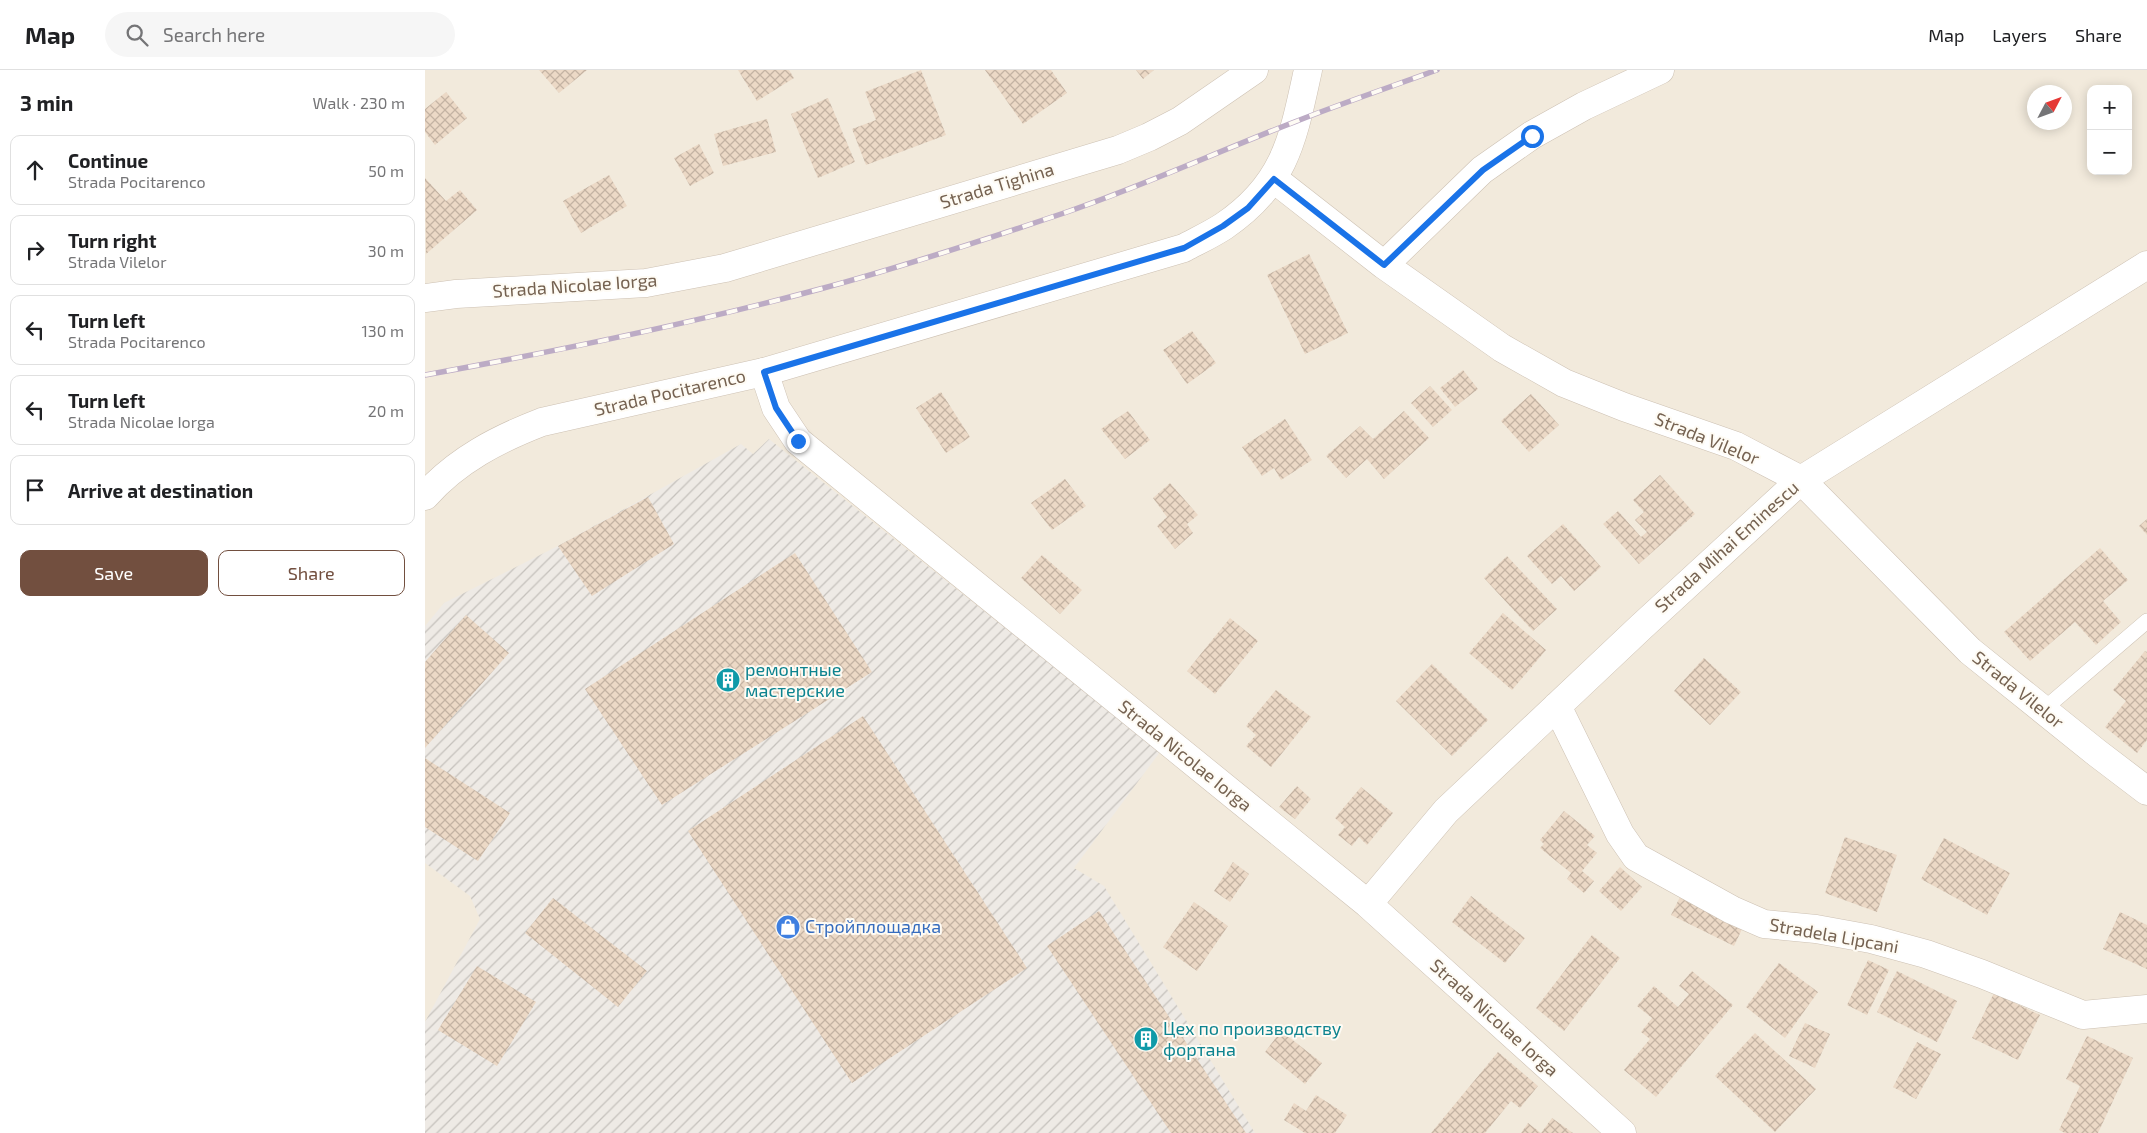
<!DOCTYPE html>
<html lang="en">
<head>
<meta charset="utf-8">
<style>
	:root { --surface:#fff; --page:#f6f6f6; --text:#202124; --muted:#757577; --line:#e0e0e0; --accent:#724f3f }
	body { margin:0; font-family:"Exo 2",sans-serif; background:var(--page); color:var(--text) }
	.controls { position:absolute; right:15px; top:15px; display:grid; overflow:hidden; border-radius:10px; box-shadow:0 2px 12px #0003 }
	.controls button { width:45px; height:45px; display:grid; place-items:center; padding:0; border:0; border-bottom:1px solid var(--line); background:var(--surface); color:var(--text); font:25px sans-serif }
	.compass { position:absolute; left:1602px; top:15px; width:45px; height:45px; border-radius:50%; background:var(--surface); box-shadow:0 2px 12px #0003; rotate:49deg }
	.stop { position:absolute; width:15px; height:15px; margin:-11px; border:4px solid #1a73e8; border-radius:50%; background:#fff }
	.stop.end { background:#1a73e8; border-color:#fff; box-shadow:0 1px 5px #0008 }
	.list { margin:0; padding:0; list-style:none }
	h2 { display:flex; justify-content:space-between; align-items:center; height:65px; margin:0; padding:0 20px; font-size:21px }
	h2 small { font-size:16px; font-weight:400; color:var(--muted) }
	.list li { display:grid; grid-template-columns:32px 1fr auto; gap:15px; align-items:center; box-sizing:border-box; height:70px; margin:0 10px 10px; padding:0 10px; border:1px solid var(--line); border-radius:10px }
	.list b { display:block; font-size:19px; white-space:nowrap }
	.list p { margin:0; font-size:16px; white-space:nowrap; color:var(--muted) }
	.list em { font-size:16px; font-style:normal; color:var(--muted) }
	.actions { display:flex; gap:10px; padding:15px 20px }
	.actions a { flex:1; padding:11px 0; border:1px solid var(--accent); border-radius:10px; text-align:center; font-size:18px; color:var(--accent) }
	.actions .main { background:var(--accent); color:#fff }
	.icon { flex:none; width:28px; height:28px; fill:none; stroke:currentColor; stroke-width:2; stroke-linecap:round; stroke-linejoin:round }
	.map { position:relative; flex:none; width:1722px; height:1063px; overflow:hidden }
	header { display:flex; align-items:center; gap:30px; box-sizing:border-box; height:70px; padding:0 25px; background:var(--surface); border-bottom:1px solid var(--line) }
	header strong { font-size:24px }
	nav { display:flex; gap:28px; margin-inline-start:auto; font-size:18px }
	.search { width:350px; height:45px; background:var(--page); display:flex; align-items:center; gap:12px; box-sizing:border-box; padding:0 18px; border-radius:28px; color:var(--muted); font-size:19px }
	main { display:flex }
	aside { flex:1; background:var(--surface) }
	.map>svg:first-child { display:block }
	.residential { fill:#f2eadc; fill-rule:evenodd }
	.industrial { fill:url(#industrial-furrows) }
	.building { fill:url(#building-cross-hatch) }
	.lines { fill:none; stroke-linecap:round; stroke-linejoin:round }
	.service-casing { stroke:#cdc1b3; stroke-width:16 }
	.minor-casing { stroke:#cdc1b3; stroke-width:29 }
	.tertiary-casing { stroke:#cdc1b3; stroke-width:29 }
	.service { stroke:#fff; stroke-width:15 }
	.minor { stroke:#fff; stroke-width:28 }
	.tertiary { stroke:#fff; stroke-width:28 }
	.rail-casing { stroke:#bcabc5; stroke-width:5.5 }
	.rail { stroke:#fefbf4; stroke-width:4; stroke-dasharray:11; stroke-linecap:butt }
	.route { stroke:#1a73e8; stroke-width:6 }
	.labels { text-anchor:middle; stroke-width:4; stroke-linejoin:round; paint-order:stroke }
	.street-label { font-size:18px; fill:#756251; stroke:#fefbf4 }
	.culture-label { font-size:18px; fill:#0d838f; stroke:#fefbf4; text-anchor:start }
	.shop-label { font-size:18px; fill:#366cbe; stroke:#fefbf4; text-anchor:start }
</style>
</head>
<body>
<header>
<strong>Map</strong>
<div class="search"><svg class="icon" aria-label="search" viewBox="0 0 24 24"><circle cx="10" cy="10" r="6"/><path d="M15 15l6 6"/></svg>Search here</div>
<nav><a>Map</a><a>Layers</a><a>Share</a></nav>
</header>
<main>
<aside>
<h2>3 min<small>Walk · 230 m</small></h2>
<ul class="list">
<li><svg class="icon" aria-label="ahead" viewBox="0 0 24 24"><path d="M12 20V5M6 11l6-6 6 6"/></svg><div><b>Continue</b><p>Strada Pocitarenco</p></div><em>50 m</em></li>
<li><svg class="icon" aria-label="right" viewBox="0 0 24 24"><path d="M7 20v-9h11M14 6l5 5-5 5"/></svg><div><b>Turn right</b><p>Strada Vilelor</p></div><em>30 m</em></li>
<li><svg class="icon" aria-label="left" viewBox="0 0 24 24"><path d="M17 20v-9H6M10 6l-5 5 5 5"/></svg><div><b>Turn left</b><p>Strada Pocitarenco</p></div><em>130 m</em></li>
<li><svg class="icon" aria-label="left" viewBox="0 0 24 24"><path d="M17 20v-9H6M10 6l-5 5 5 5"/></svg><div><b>Turn left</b><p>Strada Nicolae Iorga</p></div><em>20 m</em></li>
<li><svg class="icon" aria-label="arrive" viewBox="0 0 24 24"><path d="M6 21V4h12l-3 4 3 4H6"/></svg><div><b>Arrive at destination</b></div></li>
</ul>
<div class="actions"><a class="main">Save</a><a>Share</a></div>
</aside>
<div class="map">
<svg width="1722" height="1063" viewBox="0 0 1722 1063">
	<defs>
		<pattern id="industrial-furrows" width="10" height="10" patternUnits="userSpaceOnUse" patternTransform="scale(1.25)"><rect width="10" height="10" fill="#eeeae5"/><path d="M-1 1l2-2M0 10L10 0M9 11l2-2" fill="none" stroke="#c5c1bc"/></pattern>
		<pattern id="building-cross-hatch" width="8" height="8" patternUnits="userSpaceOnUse" patternTransform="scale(1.25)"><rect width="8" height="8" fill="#ecd9c6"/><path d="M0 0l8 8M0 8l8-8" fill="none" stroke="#c4b3a3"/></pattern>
	</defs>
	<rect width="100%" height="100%" fill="#fbf7ed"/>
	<!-- residential -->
	<path class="residential" d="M 0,0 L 1722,0 L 1722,1063 L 0,1063 ZM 1666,19 L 1703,19 L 1703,101 L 1666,101 ZM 1610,22 L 1640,22 L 1640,52 L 1610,52 Z"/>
	<!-- industrial -->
	<path class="industrial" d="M 344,369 L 735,682 L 649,798 L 679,816 L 830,1063 L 0,1063 L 0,952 L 55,849 L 45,826 L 0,793 L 0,556 L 19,533 L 133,476 L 316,374 L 328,384 Z"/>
	<!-- building -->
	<path class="building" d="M 114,0 L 162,0 L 134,23 Z
		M 313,0 L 364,0 L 369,8 L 332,31 Z
		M 496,0 L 521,65 L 441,95 L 427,59 L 451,50 L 440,22 Z
		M 560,0 L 626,0 L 642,23 L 598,54 Z
		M 711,0 L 729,0 L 718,9 Z
		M 21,22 L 42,48 L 10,75 L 0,62 L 0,39 Z
		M 403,28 L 430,92 L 393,108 L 366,44 Z
		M 342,49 L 351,82 L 298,96 L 289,64 Z
		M 274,74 L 289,103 L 265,116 L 249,88 Z
		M 184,105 L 202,136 L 156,163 L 138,131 Z
		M 0,108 L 21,131 L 35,120 L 52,140 L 1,184 Z
		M 884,184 L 923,263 L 880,284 L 842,205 Z
		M 767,261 L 791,293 L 762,314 L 738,280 Z
		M 1038,300 L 1053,319 L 1030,337 L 1015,318 Z
		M 1005,316 L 1027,340 L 1008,357 L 986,333 Z
		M 516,322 L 545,367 L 521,383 L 491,338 Z
		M 1106,324 L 1134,355 L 1104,382 L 1076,351 Z
		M 703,341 L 725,370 L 700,389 L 676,359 Z
		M 979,341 L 1004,368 L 959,409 L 942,389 L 921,408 L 901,386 L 935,356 L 948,369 Z
		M 860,349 L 887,390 L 856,410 L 849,398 L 837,406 L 817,377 Z
		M 1235,405 L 1270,444 L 1214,494 L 1178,454 L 1193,441 L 1216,467 L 1222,462 L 1210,450 L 1219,442 L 1208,430 Z
		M 640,409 L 661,436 L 627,460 L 606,433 Z
		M 745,413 L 773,445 L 762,454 L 768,463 L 750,479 L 732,456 L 742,447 L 728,428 Z
		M 223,427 L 249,474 L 167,526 L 133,476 Z
		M 1722,449 L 1722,465 L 1714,456 Z
		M 1138,454 L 1176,497 L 1149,521 L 1136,506 L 1127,514 L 1102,486 Z
		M 1675,478 L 1703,510 L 1678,531 L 1696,552 L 1671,575 L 1650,552 L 1605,591 L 1579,562 Z
		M 370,483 L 447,602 L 237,735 L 160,619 Z
		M 617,485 L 657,520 L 635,544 L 596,508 Z
		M 1082,486 L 1132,539 L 1108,561 L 1059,508 Z
		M 1078,543 L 1121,580 L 1087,620 L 1044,583 Z
		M 41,545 L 84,583 L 0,678 L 0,592 Z
		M 805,548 L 833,571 L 790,624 L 762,601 Z
		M 1720,581 L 1722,582 L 1722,670 L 1712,683 L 1680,657 L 1701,631 L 1688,620 Z
		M 1279,588 L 1316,622 L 1285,655 L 1249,621 Z
		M 1007,594 L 1063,650 L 1027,686 L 971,631 Z
		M 851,620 L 886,647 L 846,697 L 821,676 L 831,665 L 821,656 Z
		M 438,646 L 602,898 L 427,1013 L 263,761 Z
		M 0,688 L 85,743 L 53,791 L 0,757 Z
		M 872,716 L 886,729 L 870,749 L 854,737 Z
		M 936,717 L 968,743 L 942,775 L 934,767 L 927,776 L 913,765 L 920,757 L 910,748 Z
		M 1139,741 L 1170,766 L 1162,775 L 1172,783 L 1157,801 L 1169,811 L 1159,823 L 1142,809 L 1146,803 L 1115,778 L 1119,774 L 1115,770 Z
		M 1420,767 L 1472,785 L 1452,842 L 1400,823 Z
		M 1519,768 L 1585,803 L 1562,845 L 1496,809 Z
		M 808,792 L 824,804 L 805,832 L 789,821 Z
		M 1195,797 L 1217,817 L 1196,841 L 1174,821 Z
		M 1046,826 L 1100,868 L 1080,893 L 1027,852 Z
		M 1255,827 L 1318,857 L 1309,876 L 1246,845 Z
		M 128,828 L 222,901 L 193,937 L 100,863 Z
		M 769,832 L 803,856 L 772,901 L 738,877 Z
		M 674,841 L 821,1063 L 746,1063 L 622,876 Z
		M 1695,842 L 1722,855 L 1722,899 L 1678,879 Z
		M 1167,865 L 1195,888 L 1139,961 L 1111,938 Z
		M 1443,890 L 1464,900 L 1442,945 L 1422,935 Z
		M 1354,893 L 1393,922 L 1360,968 L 1321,937 Z
		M 52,896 L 111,932 L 72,996 L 13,960 Z
		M 1267,901 L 1308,935 L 1231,1027 L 1199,1000 L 1225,969 L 1216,962 L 1227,948 L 1212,936 L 1229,916 L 1253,937 L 1264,924 L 1254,916 Z
		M 1472,901 L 1532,931 L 1512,972 L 1452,942 Z
		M 1569,923 L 1615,945 L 1593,990 L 1547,968 Z
		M 1380,953 L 1405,964 L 1390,998 L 1364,986 Z
		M 856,961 L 897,993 L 880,1014 L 840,982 Z
		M 1330,963 L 1391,1019 L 1350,1062 L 1290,1006 Z
		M 1662,966 L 1708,988 L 1673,1063 L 1640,1063 L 1634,1060 L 1655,1016 L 1641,1009 Z
		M 1492,972 L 1516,984 L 1491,1029 L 1468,1017 Z
		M 1073,982 L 1113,1016 L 1095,1038 L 1086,1031 L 1060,1063 L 1006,1063 Z
		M 891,1025 L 922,1045 L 910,1063 L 880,1063 L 859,1050 L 869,1033 L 881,1041 Z
		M 1127,1048 L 1148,1063 L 1096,1063 L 1103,1053 L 1116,1063 Z"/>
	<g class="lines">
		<defs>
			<path id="service" d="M 1618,640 L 1722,551"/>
			<path id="minor" d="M 849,109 L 959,195 L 1077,278 L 1139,313 L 1199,337 L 1311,376 L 1376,410 L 1545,581 L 1672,683 L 1722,721
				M 959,195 L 1057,100 L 1107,65 L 1159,36 L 1235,0
				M 0,228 L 31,224 L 221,213 L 300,198 L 693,80 L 724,67 L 755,51 L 829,0
				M 339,302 L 351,338 L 373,371 L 943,834 L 1197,1063
				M 1132,636 L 1195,764 L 1211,787 L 1307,840 L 1339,854 L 1391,859 L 1446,869 L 1501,884 L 1557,904 L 1658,945 L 1722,939
				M 943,834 L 1021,741 L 1216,557 L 1376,410 L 1722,195"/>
			<path id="tertiary" d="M 0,426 C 32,390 73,369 117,352 L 339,302 L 759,178 C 772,171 787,164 799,156 C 861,114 868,68 883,0"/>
		</defs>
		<!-- service casing -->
		<use href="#service" class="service-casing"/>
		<!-- minor casing -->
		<use href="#minor" class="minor-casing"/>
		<!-- tertiary casing -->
		<use href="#tertiary" class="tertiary-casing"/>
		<!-- service -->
		<use href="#service" class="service"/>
		<!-- minor -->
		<use href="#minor" class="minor"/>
		<!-- tertiary -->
		<use href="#tertiary" class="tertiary"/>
		<defs>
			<path id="rail" d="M 0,305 C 133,281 265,254 395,219 C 477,197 559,170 639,143 C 718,116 794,81 872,51 C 918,33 965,17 1012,0"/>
		</defs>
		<!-- rail casing -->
		<use href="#rail" class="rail-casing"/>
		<!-- rail -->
		<use href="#rail" class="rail"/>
	</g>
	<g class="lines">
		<!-- route -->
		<path class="route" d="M 373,371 L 351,338 L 339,302 L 759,178 L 798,156 L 823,138 L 849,109 L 959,195 L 1058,100 L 1107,66"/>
	</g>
	<!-- icons -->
	<defs>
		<symbol id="building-disc" viewBox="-11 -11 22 22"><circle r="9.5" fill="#0f9aa8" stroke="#fefbf4"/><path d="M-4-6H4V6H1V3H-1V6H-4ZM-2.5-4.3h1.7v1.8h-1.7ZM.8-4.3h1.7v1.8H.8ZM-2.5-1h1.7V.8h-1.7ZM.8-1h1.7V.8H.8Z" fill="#fff"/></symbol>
		<symbol id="shop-disc" viewBox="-11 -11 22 22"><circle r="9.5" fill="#3f7fe0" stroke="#fefbf4"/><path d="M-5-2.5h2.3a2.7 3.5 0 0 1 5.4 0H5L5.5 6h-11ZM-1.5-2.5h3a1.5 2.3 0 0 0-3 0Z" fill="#fff"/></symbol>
	</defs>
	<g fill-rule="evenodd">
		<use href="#building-disc" x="289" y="596" width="28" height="28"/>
		<use href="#shop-disc" x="349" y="843" width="28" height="28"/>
		<use href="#building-disc" x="707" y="955" width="28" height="28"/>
	</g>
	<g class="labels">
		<!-- street labels -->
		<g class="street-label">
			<text transform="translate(572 116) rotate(-17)" y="6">Strada Tighina</text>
			<text transform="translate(150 216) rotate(-4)" y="6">Strada Nicolae Iorga</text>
			<text transform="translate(245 323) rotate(-13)" y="6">Strada Pocitarenco</text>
			<text transform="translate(1282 369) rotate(22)" y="6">Strada Vilelor</text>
			<text transform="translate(1302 477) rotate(-42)" y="6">Strada Mihai Eminescu</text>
			<text transform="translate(1593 620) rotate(39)" y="6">Strada Vilelor</text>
			<text transform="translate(760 686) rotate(39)" y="6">Strada Nicolae Iorga</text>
			<text transform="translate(1409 866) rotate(10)" y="6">Stradela Lipcani</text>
			<text transform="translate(1069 948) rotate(42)" y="6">Strada Nicolae Iorga</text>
		</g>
		<!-- culture labels -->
		<g class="culture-label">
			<text x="320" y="606">ремонтные<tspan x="320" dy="21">мастерские</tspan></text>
			<text x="738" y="965">Цех по производству<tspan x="738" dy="21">фортана</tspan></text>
		</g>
		<!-- shop labels -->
		<g class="shop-label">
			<text x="380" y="863">Стройплощадка</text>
		</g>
	</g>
</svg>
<div class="controls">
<button>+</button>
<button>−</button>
</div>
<svg class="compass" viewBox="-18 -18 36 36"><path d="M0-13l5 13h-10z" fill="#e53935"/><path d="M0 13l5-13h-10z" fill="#757577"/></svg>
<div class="stop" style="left:1107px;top:66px"></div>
<div class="stop end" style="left:373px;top:371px"></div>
</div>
</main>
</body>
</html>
